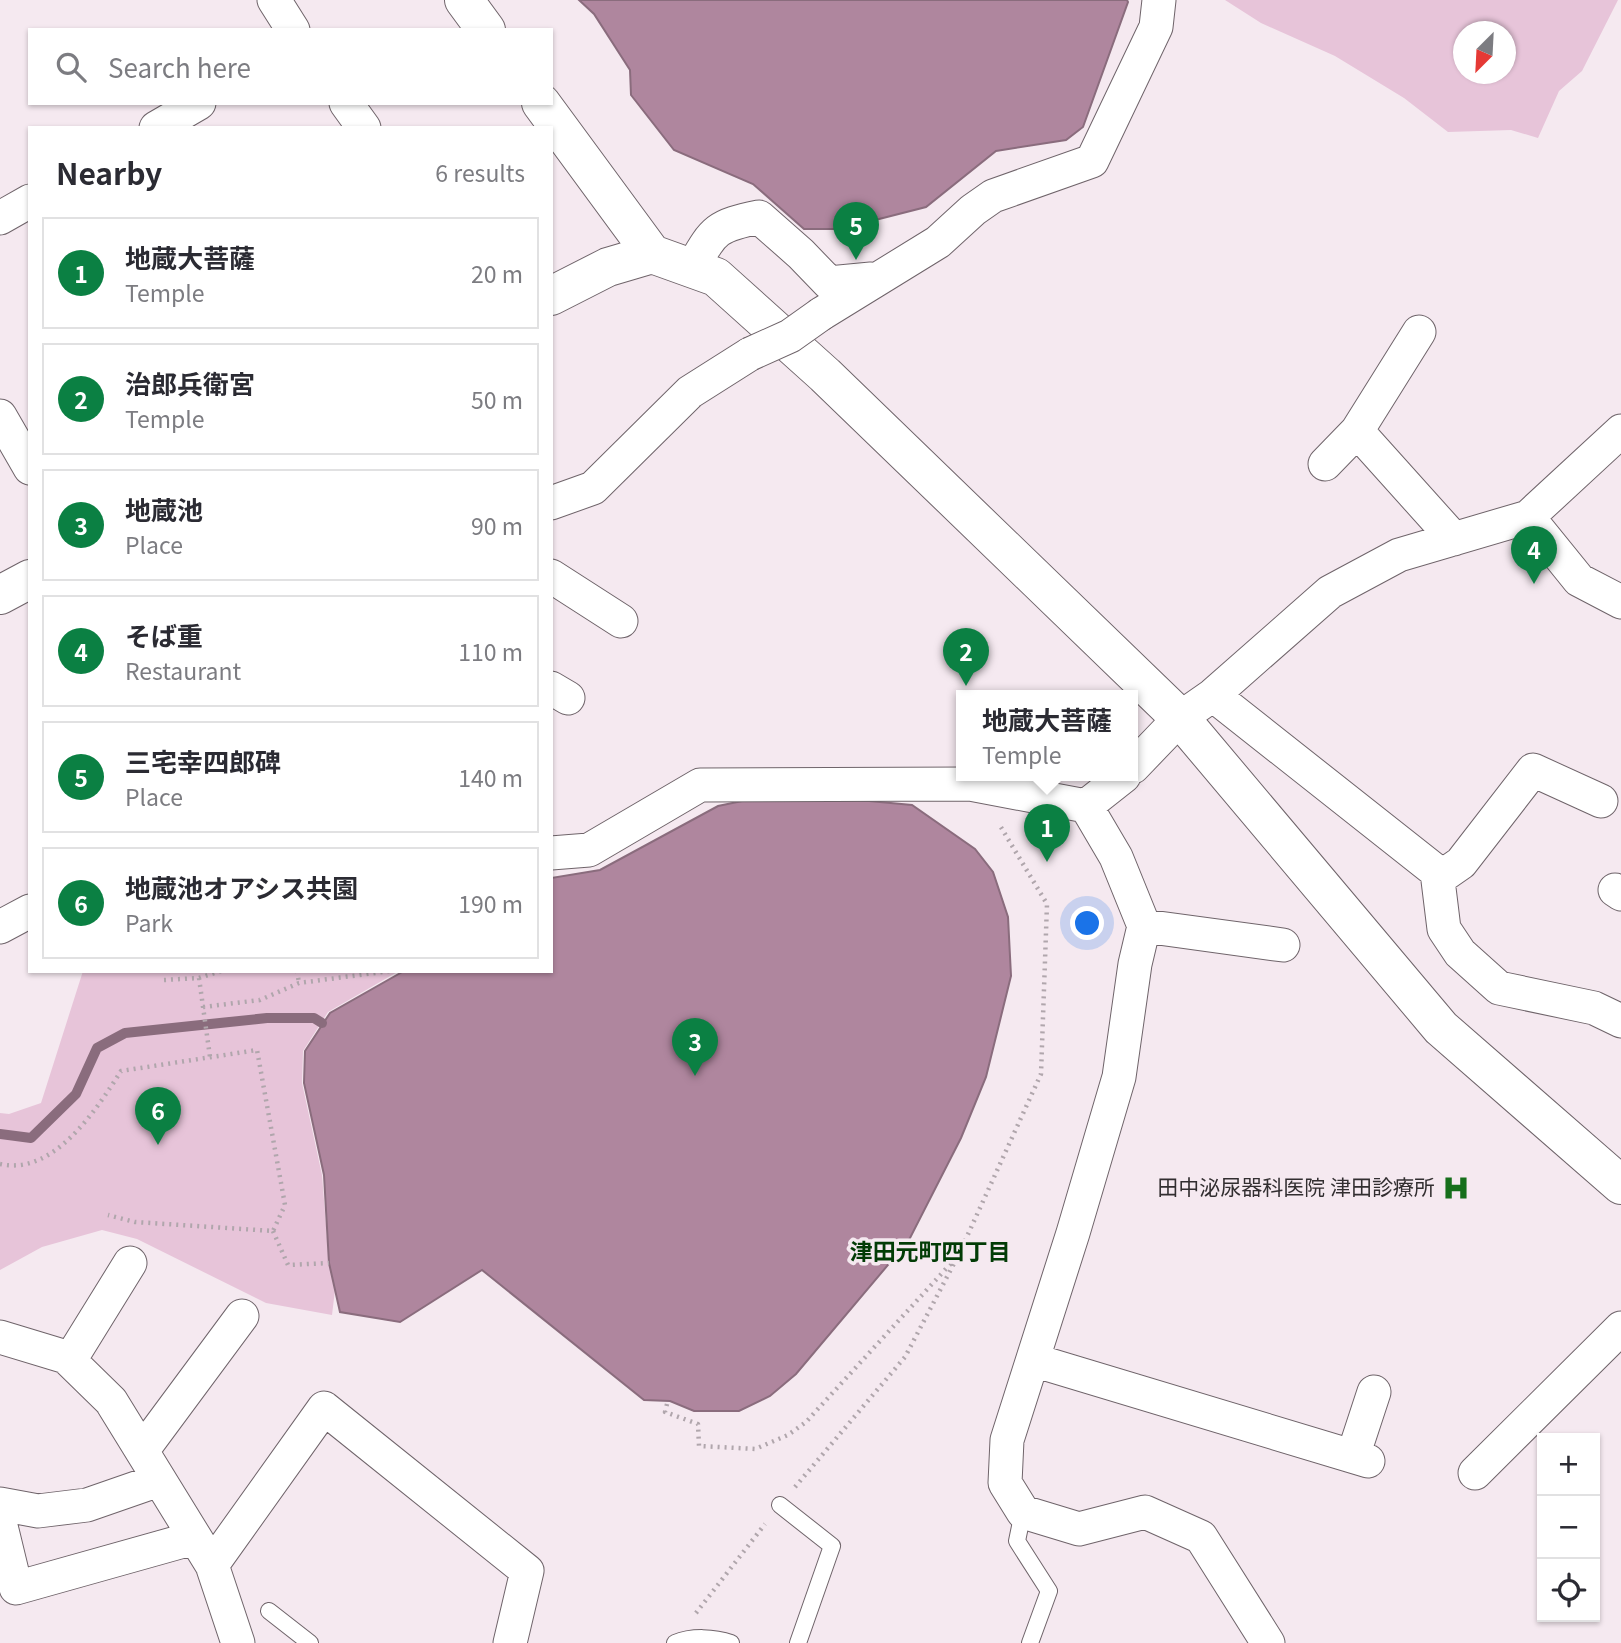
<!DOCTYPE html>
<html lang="en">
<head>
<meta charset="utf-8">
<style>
	:root { --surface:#fff; --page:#f7f7f7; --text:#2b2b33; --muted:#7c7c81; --line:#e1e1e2; --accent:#0b8043 }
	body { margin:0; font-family:Georgia,"Noto Sans JP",serif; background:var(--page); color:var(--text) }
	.controls { position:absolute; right:21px; bottom:21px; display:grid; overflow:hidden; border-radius:0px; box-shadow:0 2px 5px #0004 }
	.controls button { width:63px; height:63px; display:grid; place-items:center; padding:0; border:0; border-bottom:2px solid var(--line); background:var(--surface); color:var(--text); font:35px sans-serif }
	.compass { position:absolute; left:1453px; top:21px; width:63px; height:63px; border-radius:50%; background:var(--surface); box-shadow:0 2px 5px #0004; rotate:204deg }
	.you { position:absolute; left:1088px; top:924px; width:24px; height:24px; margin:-18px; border:5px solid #fff; border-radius:50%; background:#1a73e8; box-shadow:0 0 0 10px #1a73e833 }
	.badge { display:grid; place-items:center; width:46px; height:46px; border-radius:50%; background:var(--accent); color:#fff; font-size:23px; font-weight:700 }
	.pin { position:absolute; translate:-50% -58px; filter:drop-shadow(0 2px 4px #0008) }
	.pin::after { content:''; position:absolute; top:37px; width:24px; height:21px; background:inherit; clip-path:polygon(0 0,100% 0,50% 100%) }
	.popup { position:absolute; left:956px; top:690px; width:182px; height:91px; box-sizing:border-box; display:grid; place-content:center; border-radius:0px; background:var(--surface); filter:drop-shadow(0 2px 5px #0005); font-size:23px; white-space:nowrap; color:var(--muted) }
	.popup b { font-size:26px; color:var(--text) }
	.popup::after { content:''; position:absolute; left:50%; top:100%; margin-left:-14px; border:14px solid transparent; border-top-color:var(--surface) }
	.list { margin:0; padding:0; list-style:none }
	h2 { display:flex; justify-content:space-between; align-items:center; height:91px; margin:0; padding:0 28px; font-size:30px }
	h2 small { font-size:23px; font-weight:400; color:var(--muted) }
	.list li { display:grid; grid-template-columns:46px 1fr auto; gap:21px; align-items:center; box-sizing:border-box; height:112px; margin:0 14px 14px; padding:0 14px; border:2px solid var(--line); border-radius:0px }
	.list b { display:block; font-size:26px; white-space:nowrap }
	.list p { margin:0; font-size:23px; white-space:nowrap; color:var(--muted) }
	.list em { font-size:23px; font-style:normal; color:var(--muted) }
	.icon { flex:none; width:38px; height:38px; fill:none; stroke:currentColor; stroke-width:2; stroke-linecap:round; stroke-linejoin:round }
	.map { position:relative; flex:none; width:1621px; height:1643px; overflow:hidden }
	.search { position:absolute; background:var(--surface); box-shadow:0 2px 5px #0004; left:28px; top:28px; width:525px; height:77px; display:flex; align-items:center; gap:18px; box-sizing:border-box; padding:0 24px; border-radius:0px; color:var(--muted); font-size:26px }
	.panel { position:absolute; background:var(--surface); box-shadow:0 2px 5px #0004; left:28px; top:126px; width:525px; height:847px; border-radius:0px }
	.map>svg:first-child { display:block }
	.green { fill:#e7c4d9; fill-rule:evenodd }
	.water { fill:#af869e; stroke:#8a6c7d; stroke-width:2 }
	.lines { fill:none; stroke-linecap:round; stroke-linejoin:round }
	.stream { stroke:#8a6c7d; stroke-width:10 }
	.service-casing { stroke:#6f646a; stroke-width:18 }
	.minor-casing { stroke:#6f646a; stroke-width:35 }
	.tertiary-casing { stroke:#6f646a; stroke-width:40 }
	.path { stroke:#b0a6ac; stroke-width:4.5; stroke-dasharray:2 5; stroke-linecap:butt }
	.service { stroke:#fff; stroke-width:16 }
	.minor { stroke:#fff; stroke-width:33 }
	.tertiary { stroke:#fff; stroke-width:38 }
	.minor-bridge-casing { stroke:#6f646a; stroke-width:35; stroke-linecap:butt }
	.minor-bridge { stroke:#fff; stroke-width:33 }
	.labels { text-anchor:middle; stroke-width:7; stroke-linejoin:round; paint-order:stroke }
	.poi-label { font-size:21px; fill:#322e30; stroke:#f5e9f0; text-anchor:end }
	.neighbourhood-label { font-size:23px; font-weight:bold; fill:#023c06; stroke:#f5e9f0 }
</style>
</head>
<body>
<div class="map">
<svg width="1621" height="1643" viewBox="0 0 1621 1643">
	<rect width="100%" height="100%" fill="#f5e9f0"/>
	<!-- green -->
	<path class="green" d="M 1225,0 L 1618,0 L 1582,71 L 1559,91 L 1538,138 L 1511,130 L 1448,132 L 1404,98 L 1335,56 L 1261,23 ZM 1464,32 L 1506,32 L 1506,74 L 1464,74 Z
		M 83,971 L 399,971 L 328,1012 L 303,1051 L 302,1083 L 322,1175 L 329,1263 L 335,1290 L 332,1315 L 266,1303 L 137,1239 L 102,1230 L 42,1247 L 0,1270 L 0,1113 L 9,1114 L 41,1103 Z"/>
	<!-- water -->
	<path class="water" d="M 579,0 L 1127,0 L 1128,2 L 1083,127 L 1066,140 L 996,151 L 926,207 L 840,229 L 804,229 L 753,184 L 674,150 L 631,95 L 630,70 L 594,14 Z
		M 837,798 L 912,805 L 975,849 L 993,872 L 1008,917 L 1011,976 L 986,1077 L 961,1138 L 909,1240 L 796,1374 L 770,1396 L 739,1411 L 694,1411 L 670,1401 L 644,1400 L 482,1270 L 400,1322 L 340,1312 L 329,1263 L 324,1175 L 304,1083 L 305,1051 L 330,1013 L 404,971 L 551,971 L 551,878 L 600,870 L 718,806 L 747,800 Z"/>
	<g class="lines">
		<!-- stream -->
		<path class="stream" d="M 0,1134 L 31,1138 L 76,1094 L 97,1048 L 125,1033 L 267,1018 L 314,1018 L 322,1023"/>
		<defs>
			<path id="service" d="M 780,1505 L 832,1546 L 798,1643
				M 1023,1512 L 1017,1541 L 1049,1591 L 1030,1643
				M 269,1611 L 310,1643
				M 675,1643 C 692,1636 714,1637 731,1643"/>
			<path id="minor" d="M 274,0 L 293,30
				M 346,103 L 364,128
				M 156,128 L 199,103
				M 0,218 L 30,201
				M 692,268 C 714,230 715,226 759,217 L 801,254 L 829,283 L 871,279
				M 821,314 L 938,242 L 973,210 L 993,196 L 1092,161 L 1156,27 L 1159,0
				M 0,416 L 30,468
				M 1357,431 L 1419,332
				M 1325,464 L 1357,431 L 1454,539
				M 551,503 L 593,488 L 690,392 L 750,354
				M 1528,517 L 1579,580 L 1621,602
				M 551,576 L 621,621
				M 551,688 L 568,698
				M 1213,695 L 1437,872 L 1444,929 L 1460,953 L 1499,988 L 1594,1008 L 1621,1021
				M 1133,767 L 1180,718 L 1213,695 L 1330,592 L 1399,555 L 1528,517 L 1621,431
				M 1086,806 L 1116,857 L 1144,926
				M 551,853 L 589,850 L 700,785 L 970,784 L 1086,806 L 1124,776
				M 1438,879 L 1461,863 L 1533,770 L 1601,801
				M 1615,890 L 1621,894
				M 0,927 L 30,911
				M 0,1337 L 66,1357 L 111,1401 L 212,1565 L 238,1643
				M 70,1360 L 130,1263
				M 1033,1360 L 1368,1461
				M 142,1451 L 242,1316
				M 1353,1456 L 1374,1392
				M 1475,1473 L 1621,1328
				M 0,1504 L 38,1511 L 87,1505 L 159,1480
				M 0,1522 L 16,1588 L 194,1538
				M 212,1565 L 324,1408 L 527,1571 L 510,1643
				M 1268,1643 L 1201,1537 L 1145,1512 L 1079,1529 L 1023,1512 L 1005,1483 L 1007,1440 L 1073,1233 L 1119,1077 L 1135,964 L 1144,926 L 1283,945"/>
			<path id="tertiary" d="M 464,0 L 486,30
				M 541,103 L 652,254 L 716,277 L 825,375 L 1180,718 L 1441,1028 L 1621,1185
				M 551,296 L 608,267 L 652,254
				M 0,595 L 30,579"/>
		</defs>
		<!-- service casing -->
		<use href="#service" class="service-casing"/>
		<!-- minor casing -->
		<use href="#minor" class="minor-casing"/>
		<!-- tertiary casing -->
		<use href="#tertiary" class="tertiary-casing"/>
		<!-- path -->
		<path class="path" d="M 297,971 L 299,983
			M 199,978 L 210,1057
			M 164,980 L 199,978 L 221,971
			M 203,1007 L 260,1000 L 299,983 L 390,971
			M 0,1164 C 54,1176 96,1110 121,1071 L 257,1050 L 285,1205 L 273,1231 L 135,1222 L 108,1215
			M 273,1231 L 288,1265 L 329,1263
			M 667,1404 L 665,1412 L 698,1424 L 699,1446 L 755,1449 L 788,1435 L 806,1422 L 954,1260
			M 795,1487 L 905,1357 L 959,1254 L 1041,1074 L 1047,904 L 999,824
			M 696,1613 L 765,1524"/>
		<!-- service -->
		<use href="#service" class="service"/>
		<!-- minor -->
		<use href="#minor" class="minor"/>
		<!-- tertiary -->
		<use href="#tertiary" class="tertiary"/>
		<defs>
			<path id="minor-bridge" d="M 750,354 L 790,336 L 821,314"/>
		</defs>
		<!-- minor-bridge casing -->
		<use href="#minor-bridge" class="minor-bridge-casing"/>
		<!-- minor-bridge -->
		<use href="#minor-bridge" class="minor-bridge"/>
	</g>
	<!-- icons -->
	<defs>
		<symbol id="hospital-bare" viewBox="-9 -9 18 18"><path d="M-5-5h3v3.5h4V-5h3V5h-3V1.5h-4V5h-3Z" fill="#166f1b" stroke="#f5e9f0" stroke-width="2.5" paint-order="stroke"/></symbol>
	</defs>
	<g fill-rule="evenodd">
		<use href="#hospital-bare" x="1437" y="1169" width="38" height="38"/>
	</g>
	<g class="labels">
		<!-- poi labels -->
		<g class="poi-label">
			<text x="1435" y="1195">田中泌尿器科医院 津田診療所</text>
		</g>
		<!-- neighbourhood labels -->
		<g class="neighbourhood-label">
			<text x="930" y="1260">津田元町四丁目</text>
		</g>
	</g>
</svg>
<div class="controls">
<button>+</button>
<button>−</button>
<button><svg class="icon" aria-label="locate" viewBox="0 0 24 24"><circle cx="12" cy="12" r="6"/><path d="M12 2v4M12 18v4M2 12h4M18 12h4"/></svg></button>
</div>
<svg class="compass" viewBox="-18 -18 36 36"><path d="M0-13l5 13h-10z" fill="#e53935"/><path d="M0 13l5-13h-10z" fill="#7c7c81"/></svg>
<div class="you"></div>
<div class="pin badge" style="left:1047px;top:862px">1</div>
<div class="popup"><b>地蔵大菩薩</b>Temple</div>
<div class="pin badge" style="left:966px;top:686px">2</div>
<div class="pin badge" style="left:695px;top:1076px">3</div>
<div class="pin badge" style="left:1534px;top:584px">4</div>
<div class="pin badge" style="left:856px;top:260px">5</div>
<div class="pin badge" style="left:158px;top:1145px">6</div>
<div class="search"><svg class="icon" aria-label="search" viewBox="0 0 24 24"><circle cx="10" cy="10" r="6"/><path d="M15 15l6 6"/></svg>Search here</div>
<section class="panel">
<h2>Nearby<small>6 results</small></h2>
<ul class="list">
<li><span class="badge">1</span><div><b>地蔵大菩薩</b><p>Temple</p></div><em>20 m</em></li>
<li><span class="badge">2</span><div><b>治郎兵衛宮</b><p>Temple</p></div><em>50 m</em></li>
<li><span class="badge">3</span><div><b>地蔵池</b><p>Place</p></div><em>90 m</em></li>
<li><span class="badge">4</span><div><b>そば重</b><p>Restaurant</p></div><em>110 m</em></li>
<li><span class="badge">5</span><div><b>三宅幸四郎碑</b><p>Place</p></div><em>140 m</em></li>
<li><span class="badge">6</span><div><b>地蔵池オアシス共園</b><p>Park</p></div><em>190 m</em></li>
</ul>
</section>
</div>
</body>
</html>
